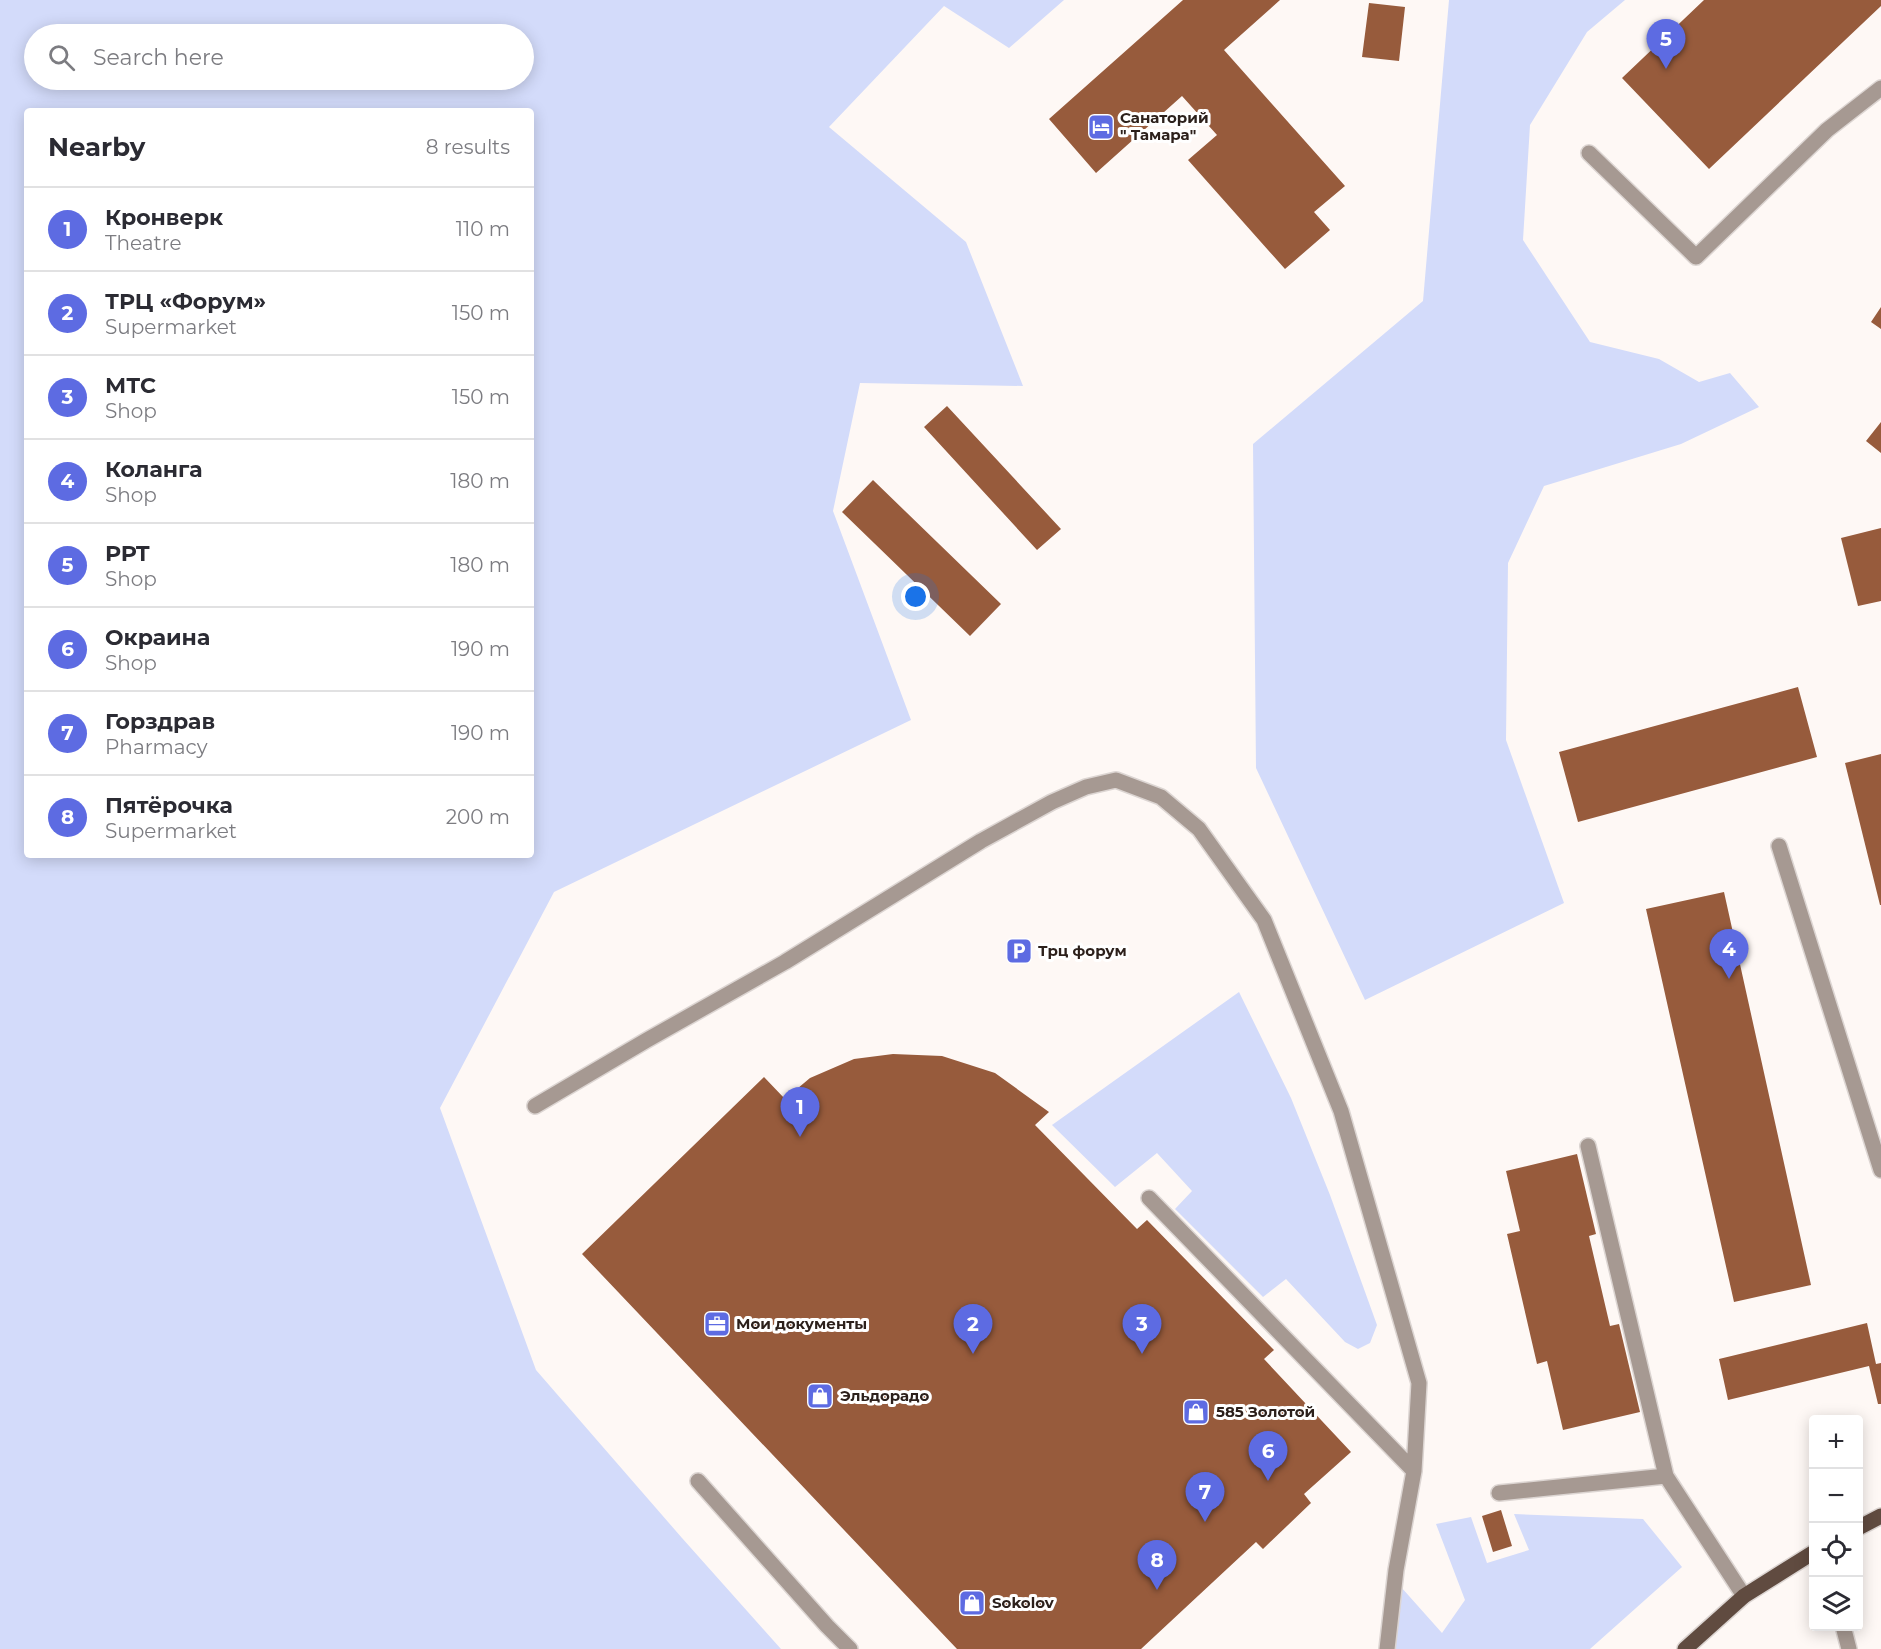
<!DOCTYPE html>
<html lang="en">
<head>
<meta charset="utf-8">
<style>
	:root { --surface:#fff; --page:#f7f7f7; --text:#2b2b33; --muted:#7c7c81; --line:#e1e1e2; --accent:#5d6be2 }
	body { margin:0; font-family:Montserrat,sans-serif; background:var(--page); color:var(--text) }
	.controls { position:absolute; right:18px; bottom:18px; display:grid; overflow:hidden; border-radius:6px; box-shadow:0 3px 15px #0003 }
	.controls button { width:54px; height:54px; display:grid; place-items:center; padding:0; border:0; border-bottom:2px solid var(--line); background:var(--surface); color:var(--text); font:30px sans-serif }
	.you { position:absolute; left:916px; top:597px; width:21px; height:21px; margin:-15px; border:4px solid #fff; border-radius:50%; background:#1a73e8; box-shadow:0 0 0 9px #1a73e833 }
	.badge { display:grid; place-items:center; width:39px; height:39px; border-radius:50%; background:var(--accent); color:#fff; font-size:20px; font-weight:700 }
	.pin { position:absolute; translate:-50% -50px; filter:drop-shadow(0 2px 3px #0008) }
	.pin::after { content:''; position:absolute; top:32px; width:21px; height:18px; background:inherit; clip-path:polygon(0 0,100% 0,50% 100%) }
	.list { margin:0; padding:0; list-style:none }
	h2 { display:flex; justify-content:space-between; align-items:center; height:78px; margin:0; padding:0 24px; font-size:26px }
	h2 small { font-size:20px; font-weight:400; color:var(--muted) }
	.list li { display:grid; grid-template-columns:39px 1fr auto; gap:18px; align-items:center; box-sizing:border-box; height:84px; padding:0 24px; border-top:2px solid var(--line) }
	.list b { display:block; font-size:22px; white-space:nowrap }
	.list p { margin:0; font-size:20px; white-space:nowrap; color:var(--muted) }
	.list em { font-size:20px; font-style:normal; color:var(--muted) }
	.icon { flex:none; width:33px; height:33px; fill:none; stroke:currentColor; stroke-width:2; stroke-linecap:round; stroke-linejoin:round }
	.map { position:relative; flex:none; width:1881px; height:1649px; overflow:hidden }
	.search { position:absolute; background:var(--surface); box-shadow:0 3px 15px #0003; left:24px; top:24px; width:510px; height:66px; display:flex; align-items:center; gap:15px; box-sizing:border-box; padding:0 21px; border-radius:33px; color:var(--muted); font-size:22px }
	.panel { position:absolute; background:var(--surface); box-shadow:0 3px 15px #0003; left:24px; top:108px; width:510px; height:750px; border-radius:6px }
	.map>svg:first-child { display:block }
	.green { fill:#d3dbfa; fill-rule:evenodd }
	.building { fill:#975b3c }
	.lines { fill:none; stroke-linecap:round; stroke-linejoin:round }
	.minor-casing { stroke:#dcd5d2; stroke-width:18 }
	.major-casing { stroke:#dcd5d2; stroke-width:18 }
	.minor { stroke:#a69992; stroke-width:15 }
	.major { stroke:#604b40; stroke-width:15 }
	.labels { text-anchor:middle; stroke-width:6; stroke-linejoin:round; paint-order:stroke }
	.poi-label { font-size:15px; font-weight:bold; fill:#2c201b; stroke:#fff; text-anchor:start }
</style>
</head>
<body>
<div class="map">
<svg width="1881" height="1649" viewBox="0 0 1881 1649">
	<rect width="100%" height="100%" fill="#fef8f5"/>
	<!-- green -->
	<path class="green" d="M 0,0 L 1064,0 L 1009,48 L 944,6 L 829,127 L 966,242 L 1023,386 L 860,383 L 833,511 L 911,720 L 554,892 L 440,1108 L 536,1370 L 682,1538 L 781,1649 L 0,1649 ZM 524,34 L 524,80 L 34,80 L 34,34 ZM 27,111 L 531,111 L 531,855 L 27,855 Z
		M 1449,0 L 1625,0 L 1587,32 L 1530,125 L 1523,240 L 1590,342 L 1659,359 L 1699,382 L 1730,373 L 1759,407 L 1681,444 L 1544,486 L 1508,563 L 1506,740 L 1564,903 L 1365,1000 L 1256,768 L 1253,444 L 1423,301 Z
		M 1239,992 L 1291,1098 L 1330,1195 L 1377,1325 L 1370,1343 L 1358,1349 L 1345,1342 L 1286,1279 L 1263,1297 L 1175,1209 L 1192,1191 L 1157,1153 L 1115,1187 L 1052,1125 Z
		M 1514,1514 L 1643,1519 L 1682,1567 L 1590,1649 L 1392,1649 L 1401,1587 L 1442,1633 L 1465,1600 L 1436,1524 L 1471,1517 L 1487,1563 L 1529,1550 Z"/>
	<!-- building -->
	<path class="building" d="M 1183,0 L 1280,0 L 1224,50 L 1345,186 L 1314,212 L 1330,230 L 1285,269 L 1188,160 L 1217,135 L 1182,96 L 1096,173 L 1049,119 Z
		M 1704,0 L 1881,0 L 1881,6 L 1709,169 L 1622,78 Z
		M 1369,3 L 1405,7 L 1399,61 L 1362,57 Z
		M 1881,307 L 1881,329 L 1871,322 Z
		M 947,406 L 1061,529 L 1037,550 L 924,427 Z
		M 1881,422 L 1881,453 L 1866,441 Z
		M 873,480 L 1001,604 L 970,636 L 842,512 Z
		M 1881,528 L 1881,601 L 1858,606 L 1841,538 Z
		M 1798,687 L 1817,757 L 1578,822 L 1559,752 Z
		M 1881,754 L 1881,905 L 1880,905 L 1845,763 Z
		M 1724,892 L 1811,1285 L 1734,1302 L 1646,909 Z
		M 893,1054 L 942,1056 L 995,1073 L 1049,1112 L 1035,1125 L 1137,1229 L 1147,1220 L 1274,1350 L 1264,1359 L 1351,1452 L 1304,1494 L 1311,1503 L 1263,1549 L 1256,1542 L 1141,1649 L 957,1649 L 582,1254 L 764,1077 L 785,1099 L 810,1078 L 854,1059 Z
		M 1577,1154 L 1596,1234 L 1589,1236 L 1610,1326 L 1619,1324 L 1640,1412 L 1563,1430 L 1547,1361 L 1537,1364 L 1507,1234 L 1520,1231 L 1506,1171 Z
		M 1867,1323 L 1876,1364 L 1881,1363 L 1881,1404 L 1878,1404 L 1869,1366 L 1728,1400 L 1719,1359 Z
		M 1501,1510 L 1512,1546 L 1493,1552 L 1482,1516 Z"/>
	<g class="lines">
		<defs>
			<path id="minor" d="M 1589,153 L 1696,257 L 1827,130 L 1881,88
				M 1779,846 L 1881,1170
				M 535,1106 L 647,1040 L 785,962 L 981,841 L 1052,802 L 1086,787 L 1116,780 L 1161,797 L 1199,829 L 1264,920 L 1341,1111 L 1419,1383 L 1414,1471 L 1396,1570 L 1387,1649
				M 1588,1146 L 1666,1476 L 1744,1596
				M 1149,1198 L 1414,1471
				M 698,1481 L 827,1626 L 850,1649
				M 1499,1493 L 1666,1476
				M 1843,1626 L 1849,1649"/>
			<path id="major" d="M 1858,1528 L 1881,1516
				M 1685,1649 L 1744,1596 L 1814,1552"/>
		</defs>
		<!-- minor casing -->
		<use href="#minor" class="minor-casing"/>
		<!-- major casing -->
		<use href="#major" class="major-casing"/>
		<!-- minor -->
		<use href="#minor" class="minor"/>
		<!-- major -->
		<use href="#major" class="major"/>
	</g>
	<!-- icons -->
	<defs>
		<symbol id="hotel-square" viewBox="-11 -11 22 22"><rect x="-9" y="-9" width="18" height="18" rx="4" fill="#5d6be2" stroke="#fff"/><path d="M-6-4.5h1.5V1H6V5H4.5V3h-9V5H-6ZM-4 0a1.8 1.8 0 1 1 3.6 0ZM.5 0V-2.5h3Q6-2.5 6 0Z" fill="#fff"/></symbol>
		<symbol id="parking-square" viewBox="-11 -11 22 22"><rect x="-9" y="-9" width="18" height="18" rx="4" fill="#5d6be2" stroke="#fff"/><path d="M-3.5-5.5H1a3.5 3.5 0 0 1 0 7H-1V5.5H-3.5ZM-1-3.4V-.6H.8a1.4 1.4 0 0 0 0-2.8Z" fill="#fff"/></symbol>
		<symbol id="office-square" viewBox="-11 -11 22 22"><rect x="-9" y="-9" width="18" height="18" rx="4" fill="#5d6be2" stroke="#fff"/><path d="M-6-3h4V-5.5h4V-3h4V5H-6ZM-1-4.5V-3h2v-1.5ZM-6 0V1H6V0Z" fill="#fff"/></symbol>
		<symbol id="shop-square" viewBox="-11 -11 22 22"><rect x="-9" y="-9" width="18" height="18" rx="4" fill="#5d6be2" stroke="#fff"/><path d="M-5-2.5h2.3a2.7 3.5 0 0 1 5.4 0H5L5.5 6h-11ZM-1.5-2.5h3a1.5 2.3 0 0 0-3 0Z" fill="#fff"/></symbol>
	</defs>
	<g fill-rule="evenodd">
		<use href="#hotel-square" x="1086" y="112" width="30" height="30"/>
		<use href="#parking-square" x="1004" y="936" width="30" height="30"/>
		<use href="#office-square" x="702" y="1309" width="30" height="30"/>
		<use href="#shop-square" x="805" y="1381" width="30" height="30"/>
		<use href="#shop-square" x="1181" y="1397" width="30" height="30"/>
		<use href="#shop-square" x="957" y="1588" width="30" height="30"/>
	</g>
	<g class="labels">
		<!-- poi labels -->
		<g class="poi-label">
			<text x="1120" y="123">Санаторий<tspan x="1120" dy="17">" Тамара"</tspan></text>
			<text x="1038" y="956">Трц форум</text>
			<text x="736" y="1329">Мои документы</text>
			<text x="840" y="1401">Эльдорадо</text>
			<text x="1216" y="1417">585 Золотой</text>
			<text x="992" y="1608">Sokolov</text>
		</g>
	</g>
</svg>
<div class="controls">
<button>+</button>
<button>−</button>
<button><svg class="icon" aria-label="locate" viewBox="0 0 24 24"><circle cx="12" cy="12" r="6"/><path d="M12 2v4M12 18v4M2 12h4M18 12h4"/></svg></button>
<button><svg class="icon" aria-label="layers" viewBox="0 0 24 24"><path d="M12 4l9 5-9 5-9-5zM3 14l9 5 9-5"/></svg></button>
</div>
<div class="you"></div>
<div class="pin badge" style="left:800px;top:1137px">1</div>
<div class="pin badge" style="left:973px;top:1354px">2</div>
<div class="pin badge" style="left:1142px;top:1354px">3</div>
<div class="pin badge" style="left:1729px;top:979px">4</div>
<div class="pin badge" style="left:1666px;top:69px">5</div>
<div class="pin badge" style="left:1268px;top:1481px">6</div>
<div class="pin badge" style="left:1205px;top:1522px">7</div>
<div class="pin badge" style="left:1157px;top:1590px">8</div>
<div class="search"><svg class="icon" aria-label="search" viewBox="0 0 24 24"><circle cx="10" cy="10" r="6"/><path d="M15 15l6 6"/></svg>Search here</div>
<section class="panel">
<h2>Nearby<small>8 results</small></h2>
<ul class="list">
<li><span class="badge">1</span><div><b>Кронверк</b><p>Theatre</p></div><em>110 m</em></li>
<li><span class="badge">2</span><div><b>ТРЦ «Форум»</b><p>Supermarket</p></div><em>150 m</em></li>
<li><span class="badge">3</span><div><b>МТС</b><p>Shop</p></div><em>150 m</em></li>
<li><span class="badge">4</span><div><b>Коланга</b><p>Shop</p></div><em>180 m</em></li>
<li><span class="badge">5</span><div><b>РРТ</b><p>Shop</p></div><em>180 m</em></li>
<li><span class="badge">6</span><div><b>Окраина</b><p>Shop</p></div><em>190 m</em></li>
<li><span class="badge">7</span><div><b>Горздрав</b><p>Pharmacy</p></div><em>190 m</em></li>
<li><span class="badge">8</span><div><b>Пятёрочка</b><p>Supermarket</p></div><em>200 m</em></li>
</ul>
</section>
</div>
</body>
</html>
